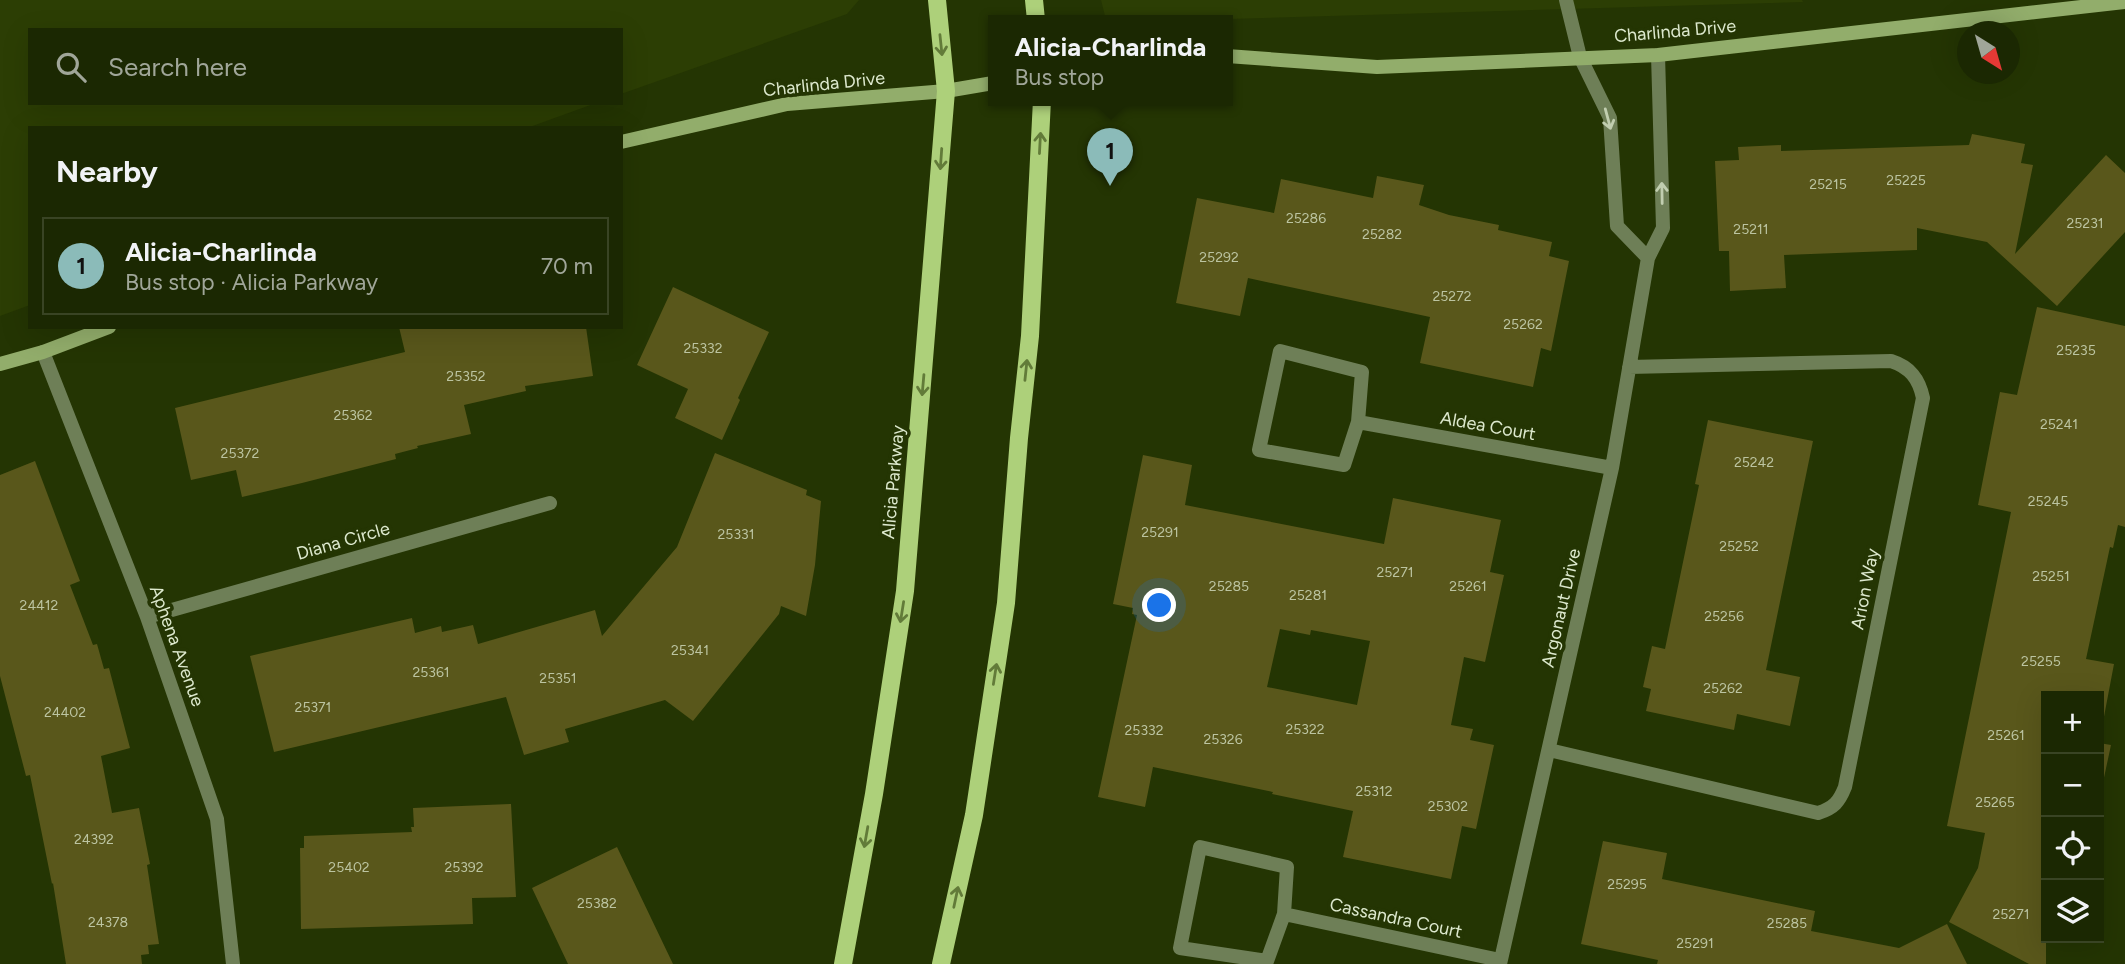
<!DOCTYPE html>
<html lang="en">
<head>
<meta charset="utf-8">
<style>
	:root { --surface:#1b2802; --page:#283411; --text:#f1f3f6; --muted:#a0a699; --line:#394424; --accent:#8bbbb9 }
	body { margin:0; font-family:Figtree,sans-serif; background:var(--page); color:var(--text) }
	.controls { position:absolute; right:21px; bottom:21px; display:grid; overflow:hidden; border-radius:0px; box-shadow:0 7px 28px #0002 }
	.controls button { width:63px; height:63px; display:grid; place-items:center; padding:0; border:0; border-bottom:2px solid var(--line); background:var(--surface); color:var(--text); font:35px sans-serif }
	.compass { position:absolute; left:1957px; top:21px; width:63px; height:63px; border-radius:50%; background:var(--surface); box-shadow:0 7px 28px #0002; rotate:143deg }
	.you { position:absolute; left:1160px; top:606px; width:24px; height:24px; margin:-18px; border:5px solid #fff; border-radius:50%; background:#1a73e8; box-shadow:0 0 0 10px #1a73e833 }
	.badge { display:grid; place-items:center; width:46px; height:46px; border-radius:50%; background:var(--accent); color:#111; font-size:23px; font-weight:700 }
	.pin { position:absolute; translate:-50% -58px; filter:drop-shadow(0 2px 4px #0008) }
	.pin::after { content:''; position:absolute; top:37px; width:24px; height:21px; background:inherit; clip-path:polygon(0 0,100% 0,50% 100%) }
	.popup { position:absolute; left:988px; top:15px; width:245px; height:91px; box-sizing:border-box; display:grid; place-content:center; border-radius:0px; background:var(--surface); filter:drop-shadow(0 2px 5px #0005); font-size:23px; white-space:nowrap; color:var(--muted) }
	.popup b { font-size:26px; color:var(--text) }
	.popup::after { content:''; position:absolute; left:50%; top:100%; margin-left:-14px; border:14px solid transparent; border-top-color:var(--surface) }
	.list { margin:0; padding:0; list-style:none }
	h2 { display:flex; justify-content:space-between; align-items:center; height:91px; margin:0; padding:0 28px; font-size:30px }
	h2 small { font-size:23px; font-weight:400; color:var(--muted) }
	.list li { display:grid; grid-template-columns:46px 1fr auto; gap:21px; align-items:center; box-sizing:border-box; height:98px; margin:0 14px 14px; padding:0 14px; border:2px solid var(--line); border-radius:0px }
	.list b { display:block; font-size:26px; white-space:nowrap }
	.list p { margin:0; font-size:23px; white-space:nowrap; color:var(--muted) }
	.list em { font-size:23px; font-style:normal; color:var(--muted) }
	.icon { flex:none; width:38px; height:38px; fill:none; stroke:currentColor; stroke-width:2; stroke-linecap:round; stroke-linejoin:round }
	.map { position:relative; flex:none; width:2125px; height:964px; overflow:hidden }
	.search { position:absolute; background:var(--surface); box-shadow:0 7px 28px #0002; left:28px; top:28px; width:595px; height:77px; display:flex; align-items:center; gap:18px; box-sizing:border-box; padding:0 24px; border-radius:0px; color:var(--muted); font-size:26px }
	.panel { position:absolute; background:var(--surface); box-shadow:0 7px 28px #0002; left:28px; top:126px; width:595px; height:203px; border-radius:0px }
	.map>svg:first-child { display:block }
	.built { fill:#2c3e04 }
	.building { fill:#59571b; fill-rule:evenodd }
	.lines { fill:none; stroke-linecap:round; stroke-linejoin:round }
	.lane { stroke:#6e7f57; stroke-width:14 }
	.street { stroke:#6e7f57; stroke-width:14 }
	.secondary { stroke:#92ad6b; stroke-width:14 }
	.primary { stroke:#add07a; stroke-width:18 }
	.oneway { stroke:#627b39 }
	.oneway2 { stroke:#c1ceb0 }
	.labels { text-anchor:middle; stroke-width:7; stroke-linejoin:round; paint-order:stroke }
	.number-label { font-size:14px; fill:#bcc4a1 }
	.street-label { font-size:18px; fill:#dde9ce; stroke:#243503 }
</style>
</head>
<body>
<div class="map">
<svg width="2125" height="964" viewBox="0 0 2125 964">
	<rect width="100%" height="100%" fill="#243503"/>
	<!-- built -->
	<path class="built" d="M 0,0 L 859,0 L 847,14 L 621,94 L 621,30 L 30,30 L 30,103 L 596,103 L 527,128 L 30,128 L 30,305 L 0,316 Z
		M 1101,0 L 1802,0 L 1803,2 L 1192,20 L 1106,20 Z"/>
	<!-- building -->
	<path class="building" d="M 1972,134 L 2025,144 L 2021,163 L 2033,165 L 2015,254 L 2106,155 L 2125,173 L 2125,232 L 2057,306 L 1987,242 L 1917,228 L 1917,250 L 1784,255 L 1786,288 L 1730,291 L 1729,251 L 1719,251 L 1715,161 L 1739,160 L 1738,147 L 1781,145 L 1781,151 L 1969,145 Z
		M 1377,176 L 1424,185 L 1419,205 L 1449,215 L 1499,225 L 1498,230 L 1552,242 L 1549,256 L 1569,261 L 1551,351 L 1541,348 L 1533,387 L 1420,363 L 1430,317 L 1248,278 L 1240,316 L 1176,303 L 1197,198 L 1274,213 L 1281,179 L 1373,198 Z
		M 673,287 L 769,332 L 738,398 L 740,400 L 722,440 L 675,418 L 688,389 L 637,365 Z
		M 2037,307 L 2125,326 L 2125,527 L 2118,525 L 2113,548 L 2110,547 L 2086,659 L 2114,664 L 2099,743 L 2111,745 L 2102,787 L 2099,786 L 2099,696 L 2046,696 L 2046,964 L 2029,964 L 1949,922 L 1978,868 L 1985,833 L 1947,826 L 2011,512 L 1978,505 L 2000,392 L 2017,395 Z
		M 399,327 L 586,327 L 593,376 L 525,386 L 526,391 L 464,405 L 471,434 L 417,446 L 418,448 L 395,454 L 396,459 L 302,483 L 242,497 L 236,470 L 191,480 L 175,408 L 405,352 Z
		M 1708,420 L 1813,441 L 1766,670 L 1800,677 L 1790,726 L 1737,714 L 1734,730 L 1646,711 L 1651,689 L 1643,687 L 1652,646 L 1665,649 L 1699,485 L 1695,484 Z
		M 715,453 L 807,490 L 806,495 L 821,501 L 815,565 L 806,616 L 781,606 L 779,614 L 693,721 L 665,700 L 565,729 L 569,742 L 524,755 L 506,697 L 274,752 L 250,656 L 412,618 L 415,633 L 441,626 L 442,632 L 473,625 L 478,644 L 595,610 L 602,636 L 677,547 Z
		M 1143,455 L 1192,465 L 1185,505 L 1384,544 L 1393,498 L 1501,520 L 1490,572 L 1504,575 L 1485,662 L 1464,657 L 1451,725 L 1473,729 L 1470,740 L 1494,745 L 1476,829 L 1462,826 L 1451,879 L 1343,857 L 1353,811 L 1272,794 L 1273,792 L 1153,767 L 1145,807 L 1098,797 L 1137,615 L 1132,614 L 1133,608 L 1113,604 ZM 1280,629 L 1310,635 L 1311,630 L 1370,641 L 1357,705 L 1267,687 Z
		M 35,461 L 80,581 L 70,585 L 93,645 L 97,644 L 104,669 L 109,668 L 130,748 L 101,756 L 112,813 L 139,808 L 150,864 L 147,865 L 159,944 L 148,945 L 149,954 L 141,955 L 142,964 L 66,964 L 53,883 L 52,884 L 30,775 L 26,776 L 0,676 L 0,475 Z
		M 511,804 L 516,897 L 472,898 L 473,924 L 301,929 L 300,848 L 304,848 L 304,836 L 412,832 L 411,827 L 414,827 L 413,808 Z
		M 1603,841 L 1667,853 L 1662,879 L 1815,911 L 1811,931 L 1899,948 L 1947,924 L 1967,964 L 1657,964 L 1658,960 L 1581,944 Z
		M 617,847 L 673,964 L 568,964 L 532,888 Z"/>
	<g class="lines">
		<!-- lane -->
		<path class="lane" d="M 1566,0 L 1580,57"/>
		<!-- street -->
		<path class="street" d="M 1580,57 L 1610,118 L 1617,226 L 1648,258
			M 1280,351 L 1362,372 L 1358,422 L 1344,465 L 1259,450 Z
			M 43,352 L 147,617 L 217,819 L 233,964
			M 1358,422 L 1612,468
			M 147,617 L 550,503
			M 1549,750 L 1818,813 C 1834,808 1839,802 1845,787 L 1923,398 C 1919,379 1910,367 1891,361 L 1629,367
			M 1200,847 L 1287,867 L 1284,914 L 1267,961 L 1180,948 Z
			M 1284,914 L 1500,960
			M 1500,964 L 1612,468 L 1648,258 L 1663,228 L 1658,55"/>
		<!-- secondary -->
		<path class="secondary" d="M 1227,56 L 1377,67 L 1658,55 L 2125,2
			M 621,142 L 787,104 L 946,91 L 993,83
			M 0,364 L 43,352 L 109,327"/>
		<!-- primary -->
		<path class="primary" d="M 1034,0 L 1036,20
			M 843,964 L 874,794 L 905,591 L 946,91 L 937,0
			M 941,964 L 974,815 L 1006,603 L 1019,438 L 1030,336 L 1042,100"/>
	</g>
	<!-- one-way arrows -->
	<defs><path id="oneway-shaft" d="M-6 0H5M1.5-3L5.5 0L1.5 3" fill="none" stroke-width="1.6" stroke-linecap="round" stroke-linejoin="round" transform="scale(1.75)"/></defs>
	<g class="oneway">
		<use href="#oneway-shaft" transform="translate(941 45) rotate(84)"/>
		<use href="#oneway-shaft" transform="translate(1040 143) rotate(-87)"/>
		<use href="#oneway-shaft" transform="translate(941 159) rotate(94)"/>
		<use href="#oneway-shaft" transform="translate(1026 370) rotate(-84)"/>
		<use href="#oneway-shaft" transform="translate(923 385) rotate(95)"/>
		<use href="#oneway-shaft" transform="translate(902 612) rotate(99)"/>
		<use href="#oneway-shaft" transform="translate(995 674) rotate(-81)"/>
		<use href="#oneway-shaft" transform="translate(866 837) rotate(100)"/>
		<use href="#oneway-shaft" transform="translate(956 897) rotate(-78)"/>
	</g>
	<g class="oneway2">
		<use href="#oneway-shaft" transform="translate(1608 119) rotate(75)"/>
		<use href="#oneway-shaft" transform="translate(1662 193) rotate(-91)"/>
	</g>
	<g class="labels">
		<!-- number labels -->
		<g class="number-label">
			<text x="1906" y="185">25225</text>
			<text x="1828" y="189">25215</text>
			<text x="1306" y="223">25286</text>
			<text x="2085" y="228">25231</text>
			<text x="1751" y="234">25211</text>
			<text x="1382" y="239">25282</text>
			<text x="1219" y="262">25292</text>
			<text x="1452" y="301">25272</text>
			<text x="1523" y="329">25262</text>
			<text x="703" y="353">25332</text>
			<text x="2076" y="355">25235</text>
			<text x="466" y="381">25352</text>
			<text x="353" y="420">25362</text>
			<text x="2059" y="429">25241</text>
			<text x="240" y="458">25372</text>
			<text x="1754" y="467">25242</text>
			<text x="2048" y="506">25245</text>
			<text x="1160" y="537">25291</text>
			<text x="736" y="539">25331</text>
			<text x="1739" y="551">25252</text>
			<text x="1395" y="577">25271</text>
			<text x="2051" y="581">25251</text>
			<text x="1229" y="591">25285</text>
			<text x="1468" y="591">25261</text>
			<text x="1308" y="600">25281</text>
			<text x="39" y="610">24412</text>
			<text x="1724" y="621">25256</text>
			<text x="690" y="655">25341</text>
			<text x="2041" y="666">25255</text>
			<text x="431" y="677">25361</text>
			<text x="558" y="683">25351</text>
			<text x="1723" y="693">25262</text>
			<text x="313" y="712">25371</text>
			<text x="65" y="717">24402</text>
			<text x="1305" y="734">25322</text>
			<text x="1144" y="735">25332</text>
			<text x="2006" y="740">25261</text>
			<text x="1223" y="744">25326</text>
			<text x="1374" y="796">25312</text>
			<text x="1995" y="807">25265</text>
			<text x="1448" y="811">25302</text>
			<text x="94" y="844">24392</text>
			<text x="349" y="872">25402</text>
			<text x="464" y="872">25392</text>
			<text x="1627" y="889">25295</text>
			<text x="597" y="908">25382</text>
			<text x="2011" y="919">25271</text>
			<text x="108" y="927">24378</text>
			<text x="1787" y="928">25285</text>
			<text x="1695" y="948">25291</text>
		</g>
		<!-- street labels -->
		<g class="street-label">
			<text transform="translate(1675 31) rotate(-5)" y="6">Charlinda Drive</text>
			<text transform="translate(824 84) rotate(-6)" y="6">Charlinda Drive</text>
			<text transform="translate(1488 426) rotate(10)" y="6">Aldea Court</text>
			<text transform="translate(893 482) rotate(-85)" y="6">Alicia Parkway</text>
			<text transform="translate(343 541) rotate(-16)" y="6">Diana Circle</text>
			<text transform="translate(1865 589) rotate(-79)" y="6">Arion Way</text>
			<text transform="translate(1561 608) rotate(-77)" y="6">Argonaut Drive</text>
			<text transform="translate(177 646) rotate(70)" y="6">Aphena Avenue</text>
			<text transform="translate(1396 918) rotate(12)" y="6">Cassandra Court</text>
		</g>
	</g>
</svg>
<div class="controls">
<button>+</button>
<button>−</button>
<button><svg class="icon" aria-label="locate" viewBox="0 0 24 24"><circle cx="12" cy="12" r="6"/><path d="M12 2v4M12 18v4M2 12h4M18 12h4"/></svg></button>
<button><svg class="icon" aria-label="layers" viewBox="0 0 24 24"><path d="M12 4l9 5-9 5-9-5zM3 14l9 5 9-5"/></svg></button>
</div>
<svg class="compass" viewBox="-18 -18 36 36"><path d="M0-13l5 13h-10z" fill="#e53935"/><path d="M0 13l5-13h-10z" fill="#a0a699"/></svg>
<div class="you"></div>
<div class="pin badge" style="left:1110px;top:186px">1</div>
<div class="popup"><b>Alicia-Charlinda</b>Bus stop</div>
<div class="search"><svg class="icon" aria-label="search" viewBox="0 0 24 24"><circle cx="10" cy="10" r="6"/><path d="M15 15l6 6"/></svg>Search here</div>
<section class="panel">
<h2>Nearby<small></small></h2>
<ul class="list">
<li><span class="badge">1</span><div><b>Alicia-Charlinda</b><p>Bus stop · Alicia Parkway</p></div><em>70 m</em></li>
</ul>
</section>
</div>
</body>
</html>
